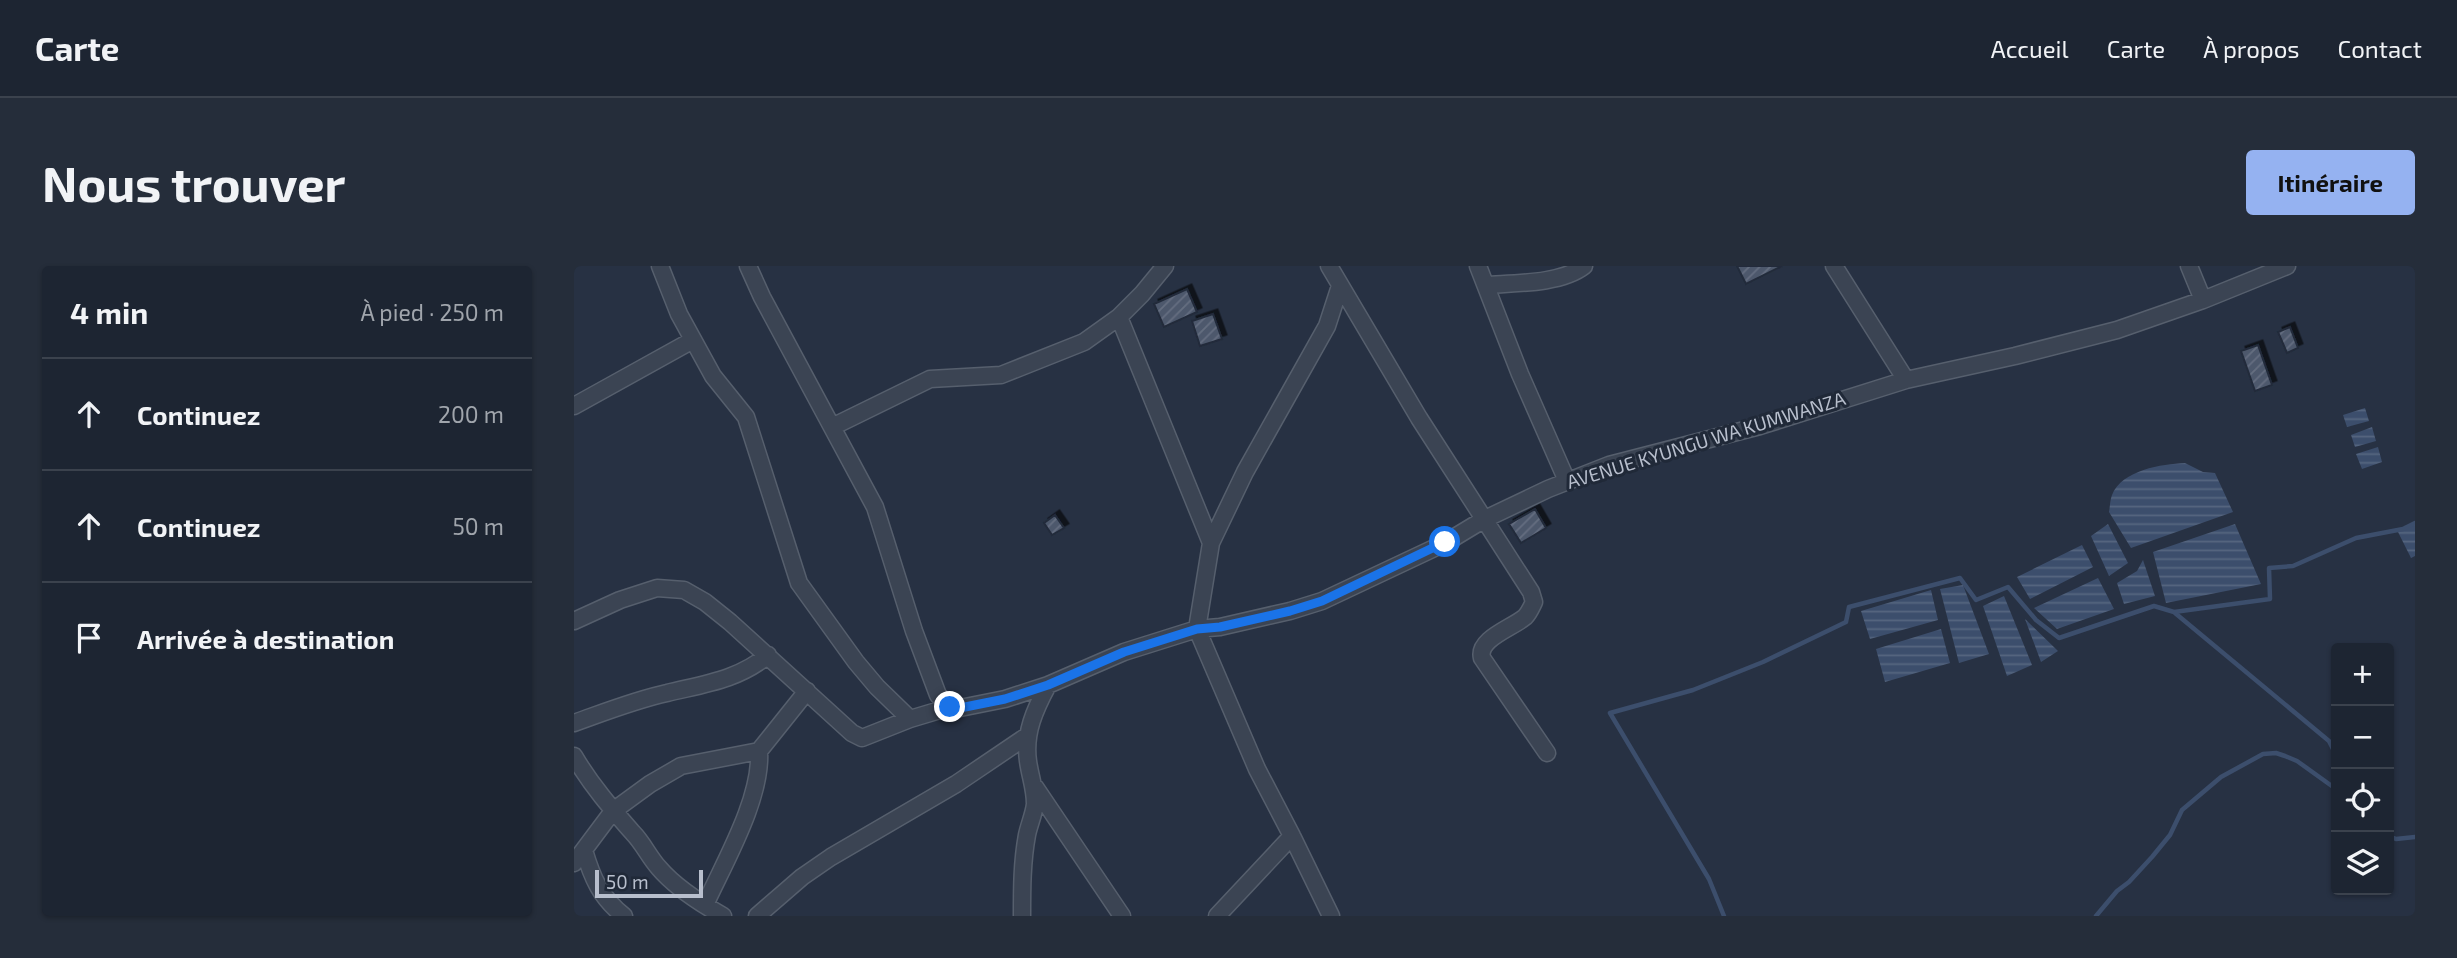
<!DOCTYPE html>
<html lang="fr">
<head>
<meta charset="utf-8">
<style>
	:root { --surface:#1d2532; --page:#252d3a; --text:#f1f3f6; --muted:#a0a5ac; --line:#3b424d; --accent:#95b2f1 }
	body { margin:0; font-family:"Exo 2",sans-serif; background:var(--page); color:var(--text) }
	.controls { position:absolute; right:21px; bottom:21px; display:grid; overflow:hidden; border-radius:7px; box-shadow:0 2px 5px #0004 }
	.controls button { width:63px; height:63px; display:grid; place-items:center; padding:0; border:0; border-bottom:2px solid var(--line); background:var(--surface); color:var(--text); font:35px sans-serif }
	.scale { position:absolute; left:21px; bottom:18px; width:108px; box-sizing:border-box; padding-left:7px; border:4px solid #b8bfcd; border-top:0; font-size:19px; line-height:24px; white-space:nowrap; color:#b8bfcd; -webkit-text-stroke:5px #202938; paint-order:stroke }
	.stop { position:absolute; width:21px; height:21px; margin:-16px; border:5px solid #1a73e8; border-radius:50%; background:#fff }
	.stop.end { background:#1a73e8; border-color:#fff; box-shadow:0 2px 7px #0008 }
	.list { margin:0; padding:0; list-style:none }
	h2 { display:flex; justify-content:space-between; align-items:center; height:91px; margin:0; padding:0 28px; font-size:30px }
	h2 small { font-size:23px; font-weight:400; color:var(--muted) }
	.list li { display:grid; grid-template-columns:46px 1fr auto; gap:21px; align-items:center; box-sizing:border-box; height:112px; padding:0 28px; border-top:2px solid var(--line) }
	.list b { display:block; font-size:26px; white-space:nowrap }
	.list em { font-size:23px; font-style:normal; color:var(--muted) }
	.icon { flex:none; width:38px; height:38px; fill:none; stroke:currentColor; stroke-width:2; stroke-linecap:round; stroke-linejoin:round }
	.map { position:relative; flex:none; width:1841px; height:650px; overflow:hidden; border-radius:7px }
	header { display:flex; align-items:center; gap:42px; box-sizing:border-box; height:98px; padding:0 35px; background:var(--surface); border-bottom:2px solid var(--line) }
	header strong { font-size:33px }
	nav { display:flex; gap:38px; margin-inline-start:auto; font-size:24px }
	.intro { display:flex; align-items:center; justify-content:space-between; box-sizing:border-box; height:168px; padding:0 42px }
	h1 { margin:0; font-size:49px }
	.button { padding:18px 32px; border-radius:7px; background:var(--accent); color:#111; font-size:24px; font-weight:700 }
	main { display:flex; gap:42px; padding:0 42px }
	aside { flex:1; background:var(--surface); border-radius:7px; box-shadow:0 2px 5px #0004 }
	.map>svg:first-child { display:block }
	.water { fill:url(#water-rules) }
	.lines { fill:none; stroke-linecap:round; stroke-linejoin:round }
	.stream { stroke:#3c4e6c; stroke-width:4.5 }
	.building { fill:url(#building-hatch); stroke:#222b3a; stroke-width:2; filter:url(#shadow) }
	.minor-casing { stroke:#565f6d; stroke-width:19 }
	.minor { stroke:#3b4453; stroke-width:16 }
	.route { stroke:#1a73e8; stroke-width:9 }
	.labels { text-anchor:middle; stroke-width:6; stroke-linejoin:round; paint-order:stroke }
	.street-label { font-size:19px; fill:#b8bfcd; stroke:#202938 }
</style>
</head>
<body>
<header>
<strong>Carte</strong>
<nav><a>Accueil</a><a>Carte</a><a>À propos</a><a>Contact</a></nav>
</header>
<div class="intro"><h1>Nous trouver</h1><a class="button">Itinéraire</a></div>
<main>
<aside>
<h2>4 min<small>À pied · 250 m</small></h2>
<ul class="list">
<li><svg class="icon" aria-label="ahead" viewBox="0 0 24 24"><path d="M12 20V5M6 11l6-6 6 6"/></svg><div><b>Continuez</b></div><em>200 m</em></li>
<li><svg class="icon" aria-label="ahead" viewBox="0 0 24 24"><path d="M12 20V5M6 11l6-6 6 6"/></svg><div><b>Continuez</b></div><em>50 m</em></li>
<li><svg class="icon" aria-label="arrive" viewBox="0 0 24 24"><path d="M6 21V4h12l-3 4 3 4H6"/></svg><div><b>Arrivée à destination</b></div></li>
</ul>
</aside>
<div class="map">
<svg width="1841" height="650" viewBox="0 0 1841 650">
	<defs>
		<pattern id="water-rules" width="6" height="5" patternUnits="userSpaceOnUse" patternTransform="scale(1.75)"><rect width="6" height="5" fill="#3c4e6c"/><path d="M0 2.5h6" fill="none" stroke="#566680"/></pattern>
		<pattern id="building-hatch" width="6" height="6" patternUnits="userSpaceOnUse" patternTransform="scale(1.75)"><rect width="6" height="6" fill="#4d586c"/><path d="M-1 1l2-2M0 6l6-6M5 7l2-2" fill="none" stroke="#656e80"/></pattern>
		<filter id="shadow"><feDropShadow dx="4.5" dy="-4.5" stdDeviation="0" flood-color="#0009"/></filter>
	</defs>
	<rect width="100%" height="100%" fill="#273143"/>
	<!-- water -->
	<path class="water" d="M 1791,142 L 1795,155 L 1773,161 L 1769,149 Z
		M 1798,161 L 1802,175 L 1781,181 L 1777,169 Z
		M 1804,181 L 1808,196 L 1788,203 L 1782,188 Z
		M 1611,197 L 1629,206 L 1641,207 L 1659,246 L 1557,282 L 1535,246 C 1536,241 1536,234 1538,229 C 1548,204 1588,198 1611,197 Z
		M 1841,257 L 1841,290 L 1837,292 L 1824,266 Z
		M 1534,258 L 1554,297 L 1535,310 L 1517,270 Z
		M 1661,258 L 1687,318 L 1592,337 L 1579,286 Z
		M 1508,279 L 1519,301 L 1456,333 L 1443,311 Z
		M 1569,294 L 1581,330 L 1550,338 L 1543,317 L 1563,305 Z
		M 1524,312 L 1540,343 L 1483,363 L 1460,342 Z
		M 1389,319 L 1415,388 L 1385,397 L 1366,323 Z
		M 1357,324 L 1364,354 L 1296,373 L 1287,345 Z
		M 1430,330 L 1458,399 L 1433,410 L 1409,340 Z
		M 1451,353 L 1484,385 L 1467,396 Z
		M 1367,363 L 1376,397 L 1311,416 L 1302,383 Z"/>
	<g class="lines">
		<!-- stream -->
		<path class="stream" d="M 1601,347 L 1755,475 L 1762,489
			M 1815,570 L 1822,573 L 1841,571
			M 1150,650 L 1135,613 L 1036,447 L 1119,424 L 1189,396 L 1272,356 L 1275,341 L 1386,312 L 1402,334 L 1434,321 L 1462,354 L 1485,372 L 1580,340 L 1600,346 L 1696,333 L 1695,302 L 1719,300 L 1782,272 L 1829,263 L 1841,257
			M 1522,650 L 1543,625 L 1555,616 L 1578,591 L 1596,569 L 1608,544 L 1647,511 L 1689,488 L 1702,487 L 1711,490 L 1723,495 L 1762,523"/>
	</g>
	<!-- building -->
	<path class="building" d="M 1163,0 L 1208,0 L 1172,18 Z
		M 613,23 L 623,46 L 590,61 L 580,38 Z
		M 639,48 L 648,73 L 626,80 L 618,55 Z
		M 1716,61 L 1724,82 L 1713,87 L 1704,66 Z
		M 1684,79 L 1698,119 L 1681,125 L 1667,85 Z
		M 961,243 L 972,262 L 947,277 L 935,258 Z
		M 481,249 L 490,262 L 478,269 L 470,257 Z"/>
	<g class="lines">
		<defs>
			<path id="minor" d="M 86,0 L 105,48 L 139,110 L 172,151 L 225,317 L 282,396 L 303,421 L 336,453
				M 174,0 L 188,31 L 301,241 L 340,365 L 364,429 L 376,441
				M 755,0 L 845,152 L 957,326 L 960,336 C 957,342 955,347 951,351 C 938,362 903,373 908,392 L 973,487
				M 904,0 L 946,108 L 993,215
				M 1260,0 L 1332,114
				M 1615,0 L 1629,34
				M 912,19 C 941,17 987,18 1010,0
				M 545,51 L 637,277
				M 0,140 L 119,74
				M 258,161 L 356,113 L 427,109 L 510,76 L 545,51 L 568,28 L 591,0
				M 0,355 L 46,334 L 83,322 L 110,324 L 131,336 L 156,356 L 278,467 L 288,472 L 336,453 L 376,441 L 386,442 L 431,433 L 474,419 L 550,386 L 623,363 L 646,361 L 716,345 L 748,335 L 871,277 L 909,254 L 974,223 L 1035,199 L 1186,160 L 1332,114 L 1441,90 L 1543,64 L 1629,34 L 1713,0
				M 0,457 C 31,446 61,434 93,427 C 130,418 164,414 194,389
				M 0,490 C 17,519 37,542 59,567 C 69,577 75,591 85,602 C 102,622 126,637 149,650
				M 461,521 L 548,650
				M 10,584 C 18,612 27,632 50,650
				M 0,597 L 39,545 L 76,518 L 107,500 L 185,485 L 233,425
				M 131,639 C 151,595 188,532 185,485
				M 183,650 L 228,611 L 257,591 L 382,518 L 453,470
				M 448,650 C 448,623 448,596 453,569 C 455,559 460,548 461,538 C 461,522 456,510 454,495 C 450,467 461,443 474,419
				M 643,650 L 718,570
				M 757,650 L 718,570 L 683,503 L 623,363 L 637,277 L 671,206 L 753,60 L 766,20"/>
		</defs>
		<!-- minor casing -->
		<use href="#minor" class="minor-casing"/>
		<!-- minor -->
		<use href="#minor" class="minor"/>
	</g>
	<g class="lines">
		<!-- route -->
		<path class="route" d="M 376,441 L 386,442 L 431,433 L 474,419 L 550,386 L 623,363 L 646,361 L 716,345 L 748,335 L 871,276"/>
	</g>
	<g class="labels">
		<!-- street labels -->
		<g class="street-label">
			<text transform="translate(1132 174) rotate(-17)" y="7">AVENUE KYUNGU WA KUMWANZA</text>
		</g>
	</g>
</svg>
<div class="controls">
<button>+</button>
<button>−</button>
<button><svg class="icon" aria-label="locate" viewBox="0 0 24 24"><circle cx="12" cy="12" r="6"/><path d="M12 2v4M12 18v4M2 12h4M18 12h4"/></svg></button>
<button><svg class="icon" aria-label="layers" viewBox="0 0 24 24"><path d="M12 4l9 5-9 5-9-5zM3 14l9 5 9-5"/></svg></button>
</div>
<div class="scale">50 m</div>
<div class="stop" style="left:871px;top:276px"></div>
<div class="stop end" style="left:376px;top:441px"></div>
</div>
</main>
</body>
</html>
